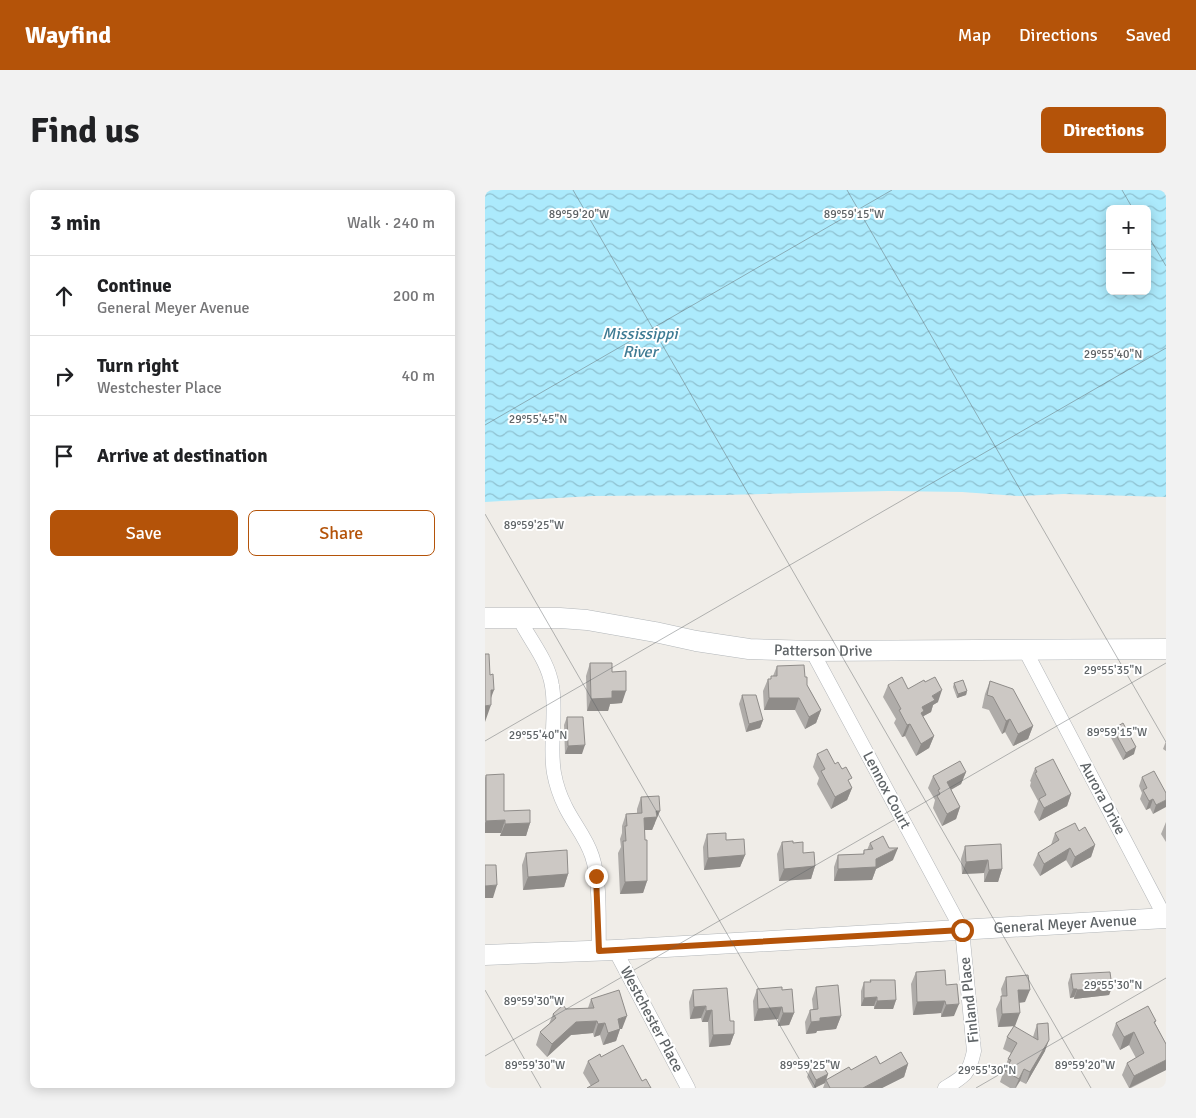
<!DOCTYPE html>
<html lang="en">
<head>
<meta charset="utf-8">
<style>
	:root { --surface:#fff; --page:#f2f2f2; --text:#202124; --muted:#757577; --line:#e0e0e0; --accent:#b45309 }
	body { margin:0; font-family:Signika,sans-serif; background:var(--page); color:var(--text) }
	.controls { position:absolute; right:15px; top:15px; display:grid; overflow:hidden; border-radius:8px; box-shadow:0 2px 12px #0003 }
	.controls button { width:45px; height:45px; display:grid; place-items:center; padding:0; border:0; border-bottom:1px solid var(--line); background:var(--surface); color:var(--text); font:25px sans-serif }
	.stop { position:absolute; width:15px; height:15px; margin:-11px; border:4px solid #b45309; border-radius:50%; background:#fff }
	.stop.end { background:#b45309; border-color:#fff; box-shadow:0 1px 5px #0008 }
	.list { margin:0; padding:0; list-style:none }
	h2 { display:flex; justify-content:space-between; align-items:center; height:65px; margin:0; padding:0 20px; font-size:21px }
	h2 small { font-size:16px; font-weight:400; color:var(--muted) }
	.list li { display:grid; grid-template-columns:32px 1fr auto; gap:15px; align-items:center; box-sizing:border-box; height:80px; padding:0 20px; border-top:1px solid var(--line) }
	.list b { display:block; font-size:19px; white-space:nowrap }
	.list p { margin:0; font-size:16px; white-space:nowrap; color:var(--muted) }
	.list em { font-size:16px; font-style:normal; color:var(--muted) }
	.actions { display:flex; gap:10px; padding:15px 20px }
	.actions a { flex:1; padding:11px 0; border:1px solid var(--accent); border-radius:8px; text-align:center; font-size:18px; color:var(--accent) }
	.actions .main { background:var(--accent); color:#fff }
	.icon { flex:none; width:28px; height:28px; fill:none; stroke:currentColor; stroke-width:2; stroke-linecap:round; stroke-linejoin:round }
	.map { position:relative; flex:none; width:681px; height:898px; overflow:hidden; border-radius:8px }
	header { display:flex; align-items:center; gap:30px; box-sizing:border-box; height:70px; padding:0 25px; background:var(--accent); color:#fff }
	header strong { font-size:24px }
	nav { display:flex; gap:28px; margin-inline-start:auto; font-size:18px }
	.intro { display:flex; align-items:center; justify-content:space-between; box-sizing:border-box; height:120px; padding:0 30px }
	h1 { margin:0; font-size:35px }
	.button { padding:12px 22px; border-radius:8px; background:var(--accent); color:#fff; font-size:18px; font-weight:700 }
	main { display:flex; gap:30px; padding:0 30px }
	aside { flex:1; background:var(--surface); border-radius:8px; box-shadow:0 2px 12px #0003 }
	.map>svg:first-child { display:block }
	.water { fill:url(#water-waves); fill-rule:evenodd }
	.lines { fill:none; stroke-linecap:round; stroke-linejoin:round }
	.street-casing { stroke:#b3b6b9; stroke-width:15 }
	.secondary-casing { stroke:#b2b6b9; stroke-width:21 }
	.street { stroke:#fff; stroke-width:14 }
	.secondary { stroke:#fff; stroke-width:20 }
	.wall { fill:#afaca9 }
	.shaded-wall { fill:#8f8c89 }
	.building { fill:#ccc8c4; stroke:#8f8c89 }
	.route { stroke:#b45309; stroke-width:6 }
	.ticks { fill:none; stroke:#5f6467; stroke-width:1; stroke-opacity:0.45 }
	.labels { text-anchor:middle; stroke-width:4; stroke-linejoin:round; paint-order:stroke }
	.street-label { font-size:15px; fill:#5f6467; stroke:#fff }
	.water-label { font-size:16px; font-style:italic; fill:#3e7b94; stroke:#fff }
	.ticks-label { font-size:12px; text-anchor:middle; fill:#5f6467; stroke:#fff; stroke-width:4; stroke-linejoin:round; paint-order:stroke }
</style>
</head>
<body>
<header>
<strong>Wayfind</strong>
<nav><a>Map</a><a>Directions</a><a>Saved</a></nav>
</header>
<div class="intro"><h1>Find us</h1><a class="button">Directions</a></div>
<main>
<aside>
<h2>3 min<small>Walk · 240 m</small></h2>
<ul class="list">
<li><svg class="icon" aria-label="ahead" viewBox="0 0 24 24"><path d="M12 20V5M6 11l6-6 6 6"/></svg><div><b>Continue</b><p>General Meyer Avenue</p></div><em>200 m</em></li>
<li><svg class="icon" aria-label="right" viewBox="0 0 24 24"><path d="M7 20v-9h11M14 6l5 5-5 5"/></svg><div><b>Turn right</b><p>Westchester Place</p></div><em>40 m</em></li>
<li><svg class="icon" aria-label="arrive" viewBox="0 0 24 24"><path d="M6 21V4h12l-3 4 3 4H6"/></svg><div><b>Arrive at destination</b></div></li>
</ul>
<div class="actions"><a class="main">Save</a><a>Share</a></div>
</aside>
<div class="map">
<svg width="681" height="898" viewBox="0 0 681 898">
	<defs>
		<pattern id="water-waves" width="16" height="10" patternUnits="userSpaceOnUse" patternTransform="scale(1.25)"><rect width="16" height="10" fill="#aceafc"/><path d="M0 5q4-4 8 0t8 0" fill="none" stroke="#8fc1d0"/></pattern>
	</defs>
	<rect width="100%" height="100%" fill="#f0ede8"/>
	<!-- water -->
	<path class="water" d="M 0,0 L 681,0 L 681,307 L 579,304 L 534,306 L 477,302 L 403,301 L 238,305 L 108,306 L 0,312 ZM 625,19 L 662,19 L 662,101 L 625,101 Z"/>
	<g class="lines">
		<defs>
			<path id="street" d="M 34,428 C 45,451 63,470 67,496 C 72,524 64,555 69,583 C 71,594 75,606 80,616 C 88,633 101,647 107,666 C 116,693 113,732 114,761
				M 540,460 L 681,729
				M 327,461 L 477,740 L 489,861 C 484,884 480,886 460,898
				M 130,760 L 203,898"/>
			<g id="secondary">
				<path id="s1" d="M 0,428 L 75,428 L 102,430 L 170,442 L 211,451 L 264,459 L 327,461 L 681,459"/>
				<path id="s2" d="M 0,765 L 130,760 L 681,728"/>
			</g>
		</defs>
		<!-- street casing -->
		<use href="#street" class="street-casing"/>
		<!-- secondary casing -->
		<use href="#secondary" class="secondary-casing"/>
		<!-- street -->
		<use href="#street" class="street"/>
		<!-- secondary -->
		<use href="#secondary" class="secondary"/>
	</g>
	<!-- wall -->
	<path class="wall" d="M 105,473 L 127,482 L 137,513 L 125,514 L 123,521 L 102,521 L 101,486 Z
		M 292,476 L 320,487 L 322,495 L 336,520 L 331,533 L 320,539 L 310,520 L 279,520 L 278,501 L 283,489 L 286,489 L 286,486 L 288,486 Z
		M 505,491 L 548,536 L 543,549 L 528,556 L 520,542 L 517,544 L 504,520 L 497,518 L 500,504 Z
		M 469,493 L 482,501 L 481,505 L 472,508 L 468,497 Z
		M 403,495 L 423,499 L 453,512 L 448,515 L 446,522 L 438,526 L 449,546 L 444,558 L 431,566 L 420,546 L 417,547 L 409,533 L 411,529 L 398,507 Z
		M 257,505 L 278,530 L 275,538 L 261,542 L 254,514 Z
		M 82,527 L 97,564 L 80,564 L 79,535 Z
		M 628,539 L 649,564 L 638,570 L 625,546 Z
		M 681,551 L 681,561 L 678,559 Z
		M 332,564 L 365,593 L 367,598 L 362,610 L 346,619 L 332,594 L 334,588 L 328,577 Z
		M 550,578 L 586,604 L 582,616 L 554,631 L 549,622 L 553,611 L 545,596 L 546,592 L 545,591 Z
		M 481,582 L 476,594 L 466,600 L 475,617 L 471,629 L 457,636 L 448,618 L 450,610 L 443,598 L 448,586 Z
		M 1,585 L 19,621 L 45,633 L 41,646 L 15,646 L 16,643 L 0,643 L 0,588 Z
		M 657,587 L 681,603 L 668,624 L 665,618 L 661,620 L 655,609 L 657,603 L 654,596 Z
		M 156,607 L 170,633 L 167,640 L 159,640 L 162,691 L 158,703 L 135,704 L 133,663 L 136,657 L 135,649 L 137,643 L 137,636 L 141,624 L 152,623 L 152,619 Z
		M 681,632 L 681,652 L 676,644 Z
		M 594,641 L 610,655 L 606,667 L 586,678 L 581,670 L 555,686 L 548,675 L 553,663 L 566,655 L 570,643 Z
		M 222,644 L 241,650 L 260,665 L 255,677 L 219,680 L 218,657 Z
		M 297,652 L 308,653 L 330,676 L 326,689 L 294,691 L 292,664 Z
		M 385,653 L 408,670 L 391,679 L 387,690 L 349,691 L 349,677 L 353,665 L 378,664 L 379,660 L 382,660 Z
		M 480,656 L 517,679 L 513,692 L 499,692 L 499,683 L 477,684 L 476,669 Z
		M 41,663 L 83,684 L 79,697 L 38,700 L 37,675 Z
		M 431,782 L 461,795 L 469,826 L 456,827 L 456,823 L 428,825 L 426,794 Z
		M 586,784 L 627,797 L 624,805 L 589,809 L 589,807 L 585,808 L 583,793 Z
		M 521,787 L 540,812 L 534,813 L 530,836 L 513,837 L 511,819 L 517,806 L 516,799 Z
		M 385,790 L 411,810 L 408,819 L 389,819 L 389,816 L 376,816 L 376,801 L 379,792 L 385,792 Z
		M 331,797 L 356,826 L 351,839 L 332,841 L 331,843 L 321,844 L 320,832 L 325,820 L 328,819 L 327,809 Z
		M 272,799 L 297,800 L 309,823 L 304,835 L 293,836 L 293,829 L 269,831 L 268,811 Z
		M 208,800 L 245,831 L 249,844 L 245,855 L 224,857 L 223,832 L 217,832 L 216,828 L 205,829 L 204,812 Z
		M 106,809 L 137,839 L 135,839 L 131,851 L 118,855 L 115,845 L 109,847 L 108,843 L 86,845 L 62,867 L 51,855 L 55,842 L 64,834 L 68,824 L 81,819 L 103,818 Z
		M 671,831 L 670,833 L 681,854 L 681,880 L 646,898 L 644,898 L 637,885 L 642,873 L 651,868 L 644,855 L 635,860 L 627,845 L 631,833 Z
		M 552,834 L 560,861 L 541,894 L 535,891 L 531,898 L 525,898 L 515,892 L 523,869 L 526,863 L 518,859 L 522,847 L 548,847 Z
		M 116,867 L 157,891 L 166,898 L 106,896 L 98,883 L 103,871 Z
		M 395,874 L 423,874 L 419,887 L 397,898 L 338,898 L 341,890 L 366,880 Z
		M 325,879 L 343,884 L 340,893 L 330,898 L 328,898 L 322,887 Z"/>
	<!-- shaded-wall -->
	<path class="shaded-wall" d="M 6,500 L 9,500 L 3,516 L 6,515 L 0,532 L 0,516 Z
		M 457,500 L 453,512 L 448,515 L 446,522 L 437,527 L 435,533 L 437,517 L 447,506 Z
		M 127,501 L 141,501 L 137,513 L 125,514 L 123,521 L 102,521 L 106,509 Z
		M 482,501 L 481,505 L 472,508 L 473,504 Z
		M 284,508 L 314,508 L 310,520 L 279,520 Z
		M 336,520 L 331,533 L 320,539 L 324,527 Z
		M 525,529 L 520,542 L 517,544 L 521,531 Z
		M 278,530 L 275,538 L 261,542 L 264,534 Z
		M 425,534 L 420,546 L 417,547 L 422,535 Z
		M 548,536 L 543,549 L 528,556 L 533,544 Z
		M 449,546 L 444,558 L 431,566 L 436,554 Z
		M 100,555 L 97,564 L 80,564 L 83,556 Z
		M 651,557 L 649,564 L 638,570 L 641,563 Z
		M 481,582 L 476,594 L 458,604 L 462,592 Z
		M 367,598 L 362,610 L 346,619 L 350,607 Z
		M 586,604 L 582,616 L 554,631 L 559,618 Z
		M 668,609 L 665,618 L 661,620 L 664,611 Z
		M 681,610 L 681,617 L 668,624 L 671,615 Z
		M 475,617 L 471,629 L 457,636 L 462,624 Z
		M 171,621 L 175,621 L 167,640 L 154,640 L 159,628 Z
		M 20,630 L 16,643 L 0,643 L 0,633 L 1,631 Z
		M 45,633 L 41,646 L 15,646 L 20,634 Z
		M 610,655 L 606,667 L 586,678 L 590,667 Z
		M 413,658 L 408,670 L 391,679 L 387,690 L 349,691 L 353,679 L 391,669 Z
		M 585,658 L 581,670 L 555,686 L 559,674 Z
		M 260,665 L 255,677 L 219,680 L 223,668 Z
		M 503,670 L 499,683 L 477,684 L 481,672 Z
		M 330,676 L 326,689 L 294,691 L 299,679 Z
		M 517,679 L 513,692 L 499,692 L 504,680 Z
		M 83,684 L 79,697 L 38,700 L 43,687 Z
		M 162,691 L 158,703 L 135,704 L 140,692 Z
		M 12,695 L 8,708 L 0,708 L 0,696 Z
		M 627,797 L 624,805 L 589,809 L 592,800 Z
		M 588,799 L 592,799 L 589,807 L 585,808 Z
		M 533,800 L 545,800 L 540,812 L 529,813 Z
		M 392,807 L 389,816 L 376,816 L 379,808 Z
		M 411,810 L 408,819 L 389,819 L 392,811 Z
		M 460,811 L 456,823 L 428,825 L 432,812 Z
		M 474,814 L 469,826 L 456,827 L 461,815 Z
		M 221,816 L 216,828 L 205,829 L 209,817 Z
		M 297,817 L 293,829 L 269,831 L 273,819 Z
		M 227,820 L 223,832 L 217,832 L 221,821 Z
		M 298,823 L 309,823 L 304,835 L 293,836 Z
		M 535,823 L 530,836 L 513,837 L 517,824 Z
		M 142,826 L 137,839 L 135,839 L 131,851 L 118,855 L 123,843 L 133,829 Z
		M 356,826 L 351,839 L 332,841 L 331,843 L 321,844 L 326,832 L 335,828 Z
		M 112,831 L 108,843 L 86,845 L 62,867 L 67,854 L 91,832 Z
		M 120,833 L 115,845 L 109,847 L 113,834 Z
		M 649,842 L 644,855 L 635,860 L 639,847 Z
		M 249,844 L 245,855 L 224,857 L 228,845 Z
		M 564,850 L 560,861 L 541,894 L 545,882 Z
		M 681,870 L 681,880 L 644,898 L 649,886 Z
		M 423,874 L 419,887 L 397,898 L 378,898 Z
		M 539,879 L 535,891 L 530,898 L 534,889 Z
		M 343,884 L 340,893 L 329,898 L 331,890 Z"/>
	<!-- building -->
	<path class="building" d="M 0,464 L 4,464 L 5,485 L 8,484 L 9,500 L 6,500 L 6,515 L 0,516 Z
		M 105,473 L 127,473 L 127,482 L 141,481 L 141,501 L 127,501 L 127,508 L 106,509 Z
		M 319,475 L 320,487 L 322,487 L 322,495 L 336,520 L 324,527 L 314,508 L 284,508 L 283,489 L 286,489 L 286,486 L 292,486 L 292,476 Z
		M 417,487 L 423,499 L 439,490 L 440,492 L 450,487 L 457,500 L 447,506 L 450,510 L 437,517 L 439,521 L 436,523 L 449,546 L 436,554 L 425,534 L 422,535 L 414,520 L 416,519 L 403,495 Z
		M 478,490 L 482,501 L 473,504 L 469,493 Z
		M 505,491 L 528,499 L 548,536 L 533,544 L 525,529 L 521,531 L 508,507 L 502,505 Z
		M 257,505 L 271,505 L 278,530 L 264,534 Z
		M 82,527 L 98,527 L 100,555 L 83,556 Z
		M 638,533 L 651,557 L 641,563 L 628,539 Z
		M 342,559 L 350,574 L 353,572 L 357,579 L 361,577 L 367,588 L 363,590 L 367,598 L 350,607 L 336,581 L 340,579 L 332,564 Z
		M 568,569 L 586,604 L 559,618 L 554,609 L 561,605 L 550,583 L 552,582 L 550,578 Z
		M 475,571 L 481,582 L 462,592 L 475,617 L 462,624 L 452,606 L 455,604 L 453,600 L 455,599 L 448,586 Z
		M 669,581 L 681,603 L 681,610 L 671,615 L 668,609 L 664,611 L 658,600 L 662,598 L 657,587 Z
		M 19,584 L 19,621 L 45,620 L 45,633 L 20,634 L 20,630 L 1,631 L 1,585 Z
		M 174,606 L 175,621 L 171,621 L 172,627 L 159,628 L 160,650 L 162,650 L 162,691 L 140,692 L 138,651 L 141,651 L 140,636 L 142,636 L 141,624 L 157,623 L 156,607 Z
		M 590,633 L 594,641 L 600,637 L 610,655 L 590,667 L 585,658 L 559,674 L 553,663 L 574,650 L 570,643 Z
		M 241,643 L 241,650 L 259,649 L 260,665 L 223,668 L 222,644 Z
		M 398,646 L 404,658 L 413,658 L 391,669 L 391,677 L 353,679 L 353,665 L 379,664 L 379,660 L 388,659 L 385,653 Z
		M 308,651 L 308,653 L 318,652 L 318,663 L 329,662 L 330,676 L 299,679 L 297,652 Z
		M 516,654 L 517,679 L 504,680 L 503,670 L 481,672 L 480,656 Z
		M 82,660 L 83,684 L 43,687 L 41,663 Z
		M 0,675 L 11,675 L 12,695 L 0,696 Z
		M 460,780 L 461,795 L 472,794 L 474,814 L 461,815 L 460,811 L 432,812 L 431,782 Z
		M 625,782 L 627,797 L 592,800 L 592,799 L 588,799 L 586,784 Z
		M 543,785 L 545,800 L 533,800 L 535,823 L 517,824 L 516,806 L 522,806 L 521,787 Z
		M 385,790 L 410,790 L 411,810 L 392,811 L 392,807 L 379,808 L 379,792 L 386,792 Z
		M 353,795 L 356,826 L 335,828 L 335,831 L 326,832 L 325,820 L 333,819 L 331,797 Z
		M 297,797 L 297,800 L 307,799 L 309,823 L 298,823 L 297,817 L 273,819 L 272,799 Z
		M 242,798 L 245,831 L 249,831 L 249,844 L 228,845 L 227,820 L 221,821 L 221,816 L 209,817 L 208,800 Z
		M 134,800 L 142,826 L 133,829 L 135,839 L 123,843 L 120,833 L 113,834 L 112,831 L 91,832 L 67,854 L 55,842 L 71,828 L 68,824 L 78,815 L 81,819 L 109,818 L 106,809 Z
		M 663,816 L 671,831 L 669,832 L 681,854 L 681,870 L 649,886 L 642,873 L 659,863 L 649,842 L 639,847 L 631,833 Z
		M 563,833 L 564,850 L 545,882 L 539,879 L 534,889 L 520,881 L 526,870 L 523,869 L 532,853 L 522,847 L 529,836 L 553,850 L 552,834 Z
		M 138,855 L 157,891 L 161,889 L 166,898 L 102,898 L 114,891 L 103,871 L 115,864 L 116,867 Z
		M 416,862 L 423,874 L 378,898 L 345,898 L 341,890 L 364,877 L 366,880 L 391,866 L 395,874 Z
		M 336,873 L 343,884 L 331,890 L 325,879 Z"/>
	<g class="lines">
		<!-- route -->
		<path class="route" d="M 111,686 L 114,761 L 477,740"/>
	</g>
	<!-- ticks -->
	<path class="ticks" d="M 88,0 L 606,898M 362,0 L 681,552M 637,0 L 648,19M 662,44 L 681,76M 0,235 L 407,0M 0,324 L 331,898M 0,551 L 681,158M 0,800 L 56,898M 0,866 L 681,473M 491,898 L 681,788"/>
	<g class="labels">
		<!-- street labels -->
		<g class="street-label">
			<text dy="5" stroke="none"><textPath href="#s1" startOffset="341">Patterson Drive</textPath></text>
			<text transform="translate(402 600) rotate(62)" y="5">Lennox Court</text>
			<text transform="translate(618 608) rotate(62)" y="5">Aurora Drive</text>
			<text dy="5" stroke="none"><textPath href="#s2" startOffset="581">General Meyer Avenue</textPath></text>
			<text transform="translate(484 810) rotate(-96)" y="5">Finland Place</text>
			<text transform="translate(167 829) rotate(62)" y="5">Westchester Place</text>
		</g>
		<!-- water labels -->
		<g class="water-label">
			<text x="155" y="149">Mississippi<tspan x="155" dy="18">River</tspan></text>
		</g>
	</g>
	<g class="ticks-label">
		<text x="94" y="28">89°59'20"W</text>
		<text x="369" y="28">89°59'15"W</text>
		<text x="628" y="168">29°55'40"N</text>
		<text x="53" y="233">29°55'45"N</text>
		<text x="49" y="339">89°59'25"W</text>
		<text x="628" y="484">29°55'35"N</text>
		<text x="632" y="546">89°59'15"W</text>
		<text x="53" y="549">29°55'40"N</text>
		<text x="628" y="799">29°55'30"N</text>
		<text x="49" y="815">89°59'30"W</text>
		<text x="50" y="879">89°59'30"W</text>
		<text x="325" y="879">89°59'25"W</text>
		<text x="600" y="879">89°59'20"W</text>
		<text x="502" y="884">29°55'30"N</text>
	</g>
</svg>
<div class="controls">
<button>+</button>
<button>−</button>
</div>
<div class="stop" style="left:477px;top:740px"></div>
<div class="stop end" style="left:111px;top:686px"></div>
</div>
</main>
</body>
</html>
